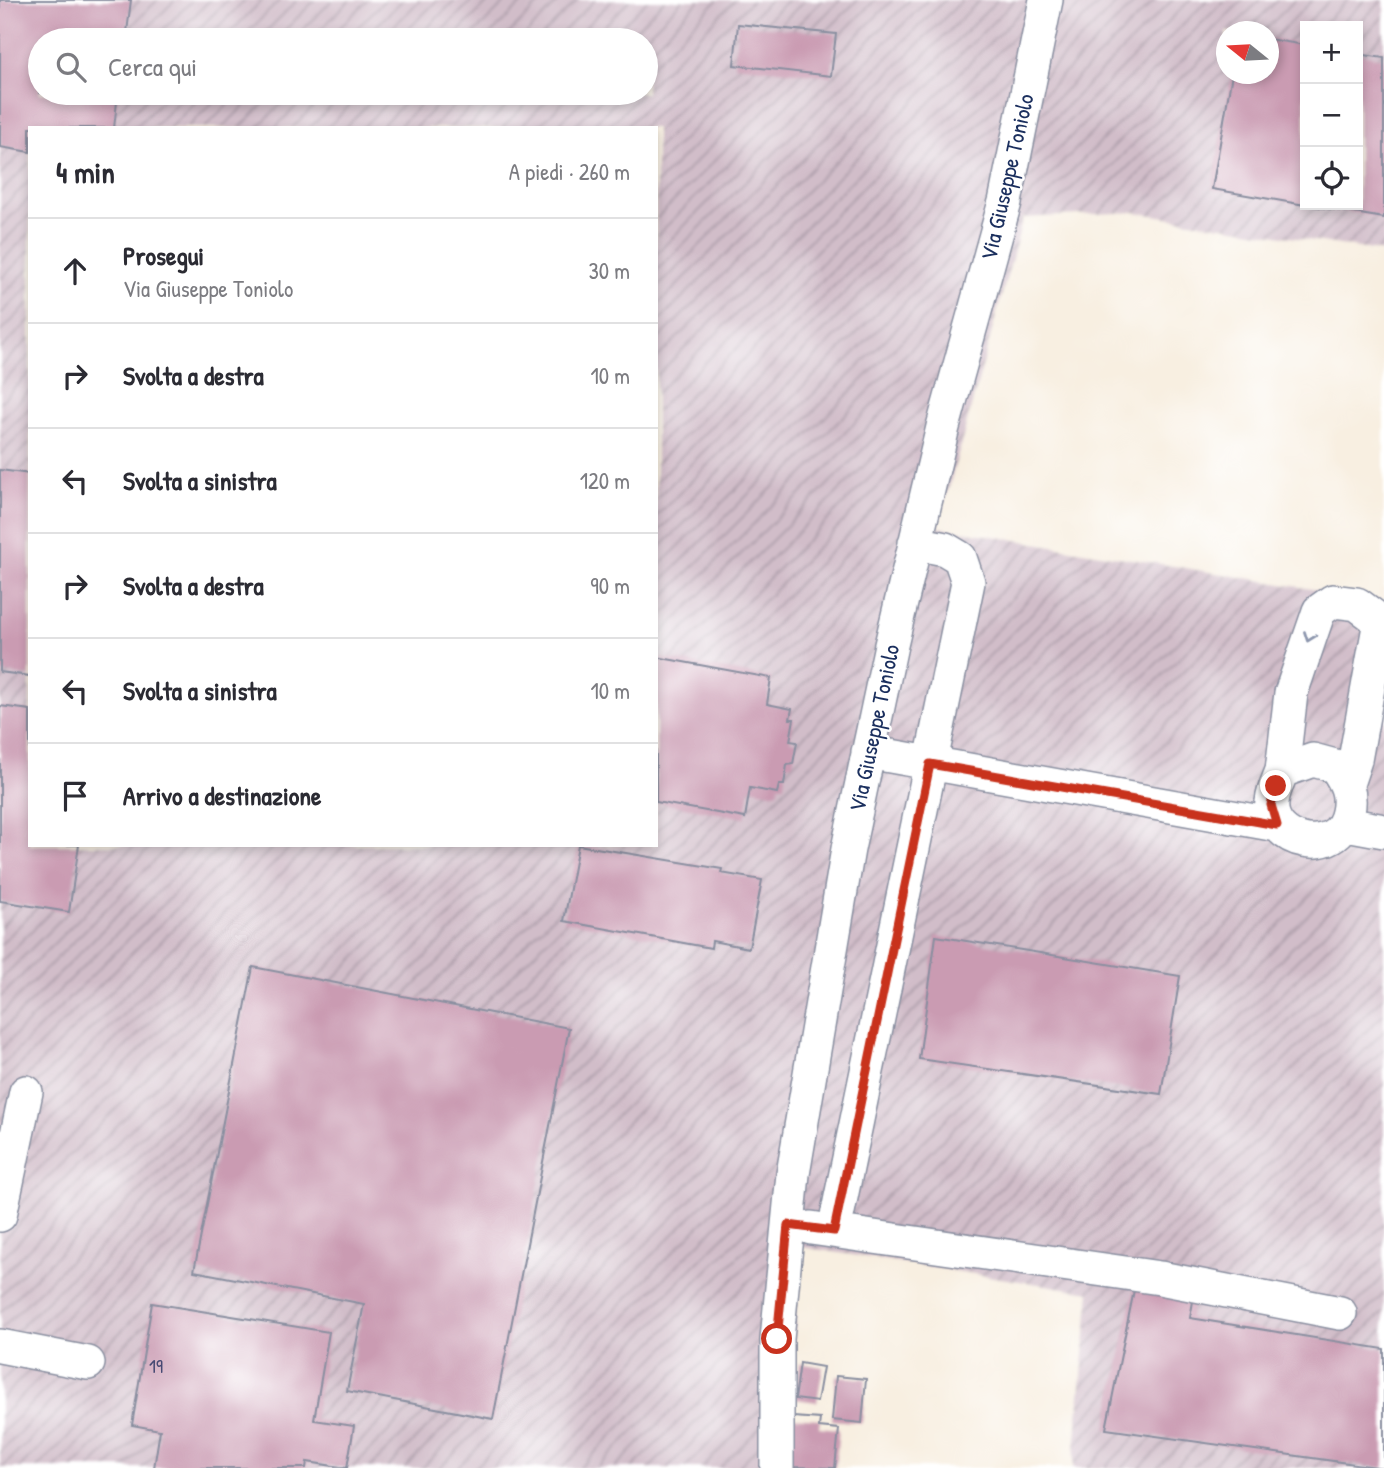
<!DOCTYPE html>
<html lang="it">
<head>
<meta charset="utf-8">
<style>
	:root { --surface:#fff; --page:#f7f7f7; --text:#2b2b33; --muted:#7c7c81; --line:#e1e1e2 }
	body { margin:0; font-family:"Patrick Hand",sans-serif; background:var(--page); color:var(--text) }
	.controls { position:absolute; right:21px; top:21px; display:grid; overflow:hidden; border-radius:0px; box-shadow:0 4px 10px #0003 }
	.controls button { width:63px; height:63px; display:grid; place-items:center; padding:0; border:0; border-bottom:2px solid var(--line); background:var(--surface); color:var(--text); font:35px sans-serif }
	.compass { position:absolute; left:1216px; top:21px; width:63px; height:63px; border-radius:50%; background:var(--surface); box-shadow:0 4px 10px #0003; rotate:288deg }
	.stop { position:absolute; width:21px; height:21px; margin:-16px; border:5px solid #c8321e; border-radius:50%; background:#fff }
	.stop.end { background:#c8321e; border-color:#fff; box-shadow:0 2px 7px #0008 }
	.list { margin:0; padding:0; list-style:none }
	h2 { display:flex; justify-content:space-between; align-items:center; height:91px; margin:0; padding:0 28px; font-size:30px }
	h2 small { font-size:23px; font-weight:400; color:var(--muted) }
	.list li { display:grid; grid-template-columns:46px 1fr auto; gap:21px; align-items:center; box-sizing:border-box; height:105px; padding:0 28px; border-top:2px solid var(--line) }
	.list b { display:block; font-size:26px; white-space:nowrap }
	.list p { margin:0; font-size:23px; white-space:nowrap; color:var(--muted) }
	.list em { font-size:23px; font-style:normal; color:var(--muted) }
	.icon { flex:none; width:38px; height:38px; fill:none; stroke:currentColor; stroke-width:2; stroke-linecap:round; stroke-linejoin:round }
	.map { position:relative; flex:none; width:1384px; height:1468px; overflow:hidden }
	.search { position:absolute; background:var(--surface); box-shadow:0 4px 10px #0003; left:28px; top:28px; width:630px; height:77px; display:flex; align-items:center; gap:18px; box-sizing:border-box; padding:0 24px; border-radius:38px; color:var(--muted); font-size:26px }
	.panel { position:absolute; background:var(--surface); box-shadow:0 4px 10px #0003; left:28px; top:126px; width:630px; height:721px; border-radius:0px }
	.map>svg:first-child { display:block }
	.industrial { fill:url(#industrial-furrows); fill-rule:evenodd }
	.building { fill:#ca9bb2 }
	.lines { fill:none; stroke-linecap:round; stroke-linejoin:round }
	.minor-casing { stroke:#8a8fa0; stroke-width:36 }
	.minor { stroke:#fff; stroke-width:33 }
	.oneway { stroke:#8d97ae }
	.route { stroke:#c8321e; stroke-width:9 }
	.labels { text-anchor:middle; stroke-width:5; stroke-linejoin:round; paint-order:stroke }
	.number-label { font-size:19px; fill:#474a73 }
	.street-label { font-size:23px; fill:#1b2f5e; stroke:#fff }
</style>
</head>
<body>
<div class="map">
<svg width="1384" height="1468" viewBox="0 0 1384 1468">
	<defs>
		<pattern id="industrial-furrows" width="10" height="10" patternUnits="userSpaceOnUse" patternTransform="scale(1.75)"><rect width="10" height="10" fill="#d1bdc9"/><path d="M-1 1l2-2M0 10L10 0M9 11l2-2" fill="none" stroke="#a99aa6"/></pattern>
	</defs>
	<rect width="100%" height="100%" fill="#fff"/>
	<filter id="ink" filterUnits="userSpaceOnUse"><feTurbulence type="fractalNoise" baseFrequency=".0143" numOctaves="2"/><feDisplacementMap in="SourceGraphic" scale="14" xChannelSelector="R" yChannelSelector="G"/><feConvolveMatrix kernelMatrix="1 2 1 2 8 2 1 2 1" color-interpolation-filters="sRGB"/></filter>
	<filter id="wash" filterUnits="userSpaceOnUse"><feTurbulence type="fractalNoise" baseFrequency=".00686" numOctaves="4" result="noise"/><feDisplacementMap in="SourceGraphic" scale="28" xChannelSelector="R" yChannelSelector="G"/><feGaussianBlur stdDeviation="1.57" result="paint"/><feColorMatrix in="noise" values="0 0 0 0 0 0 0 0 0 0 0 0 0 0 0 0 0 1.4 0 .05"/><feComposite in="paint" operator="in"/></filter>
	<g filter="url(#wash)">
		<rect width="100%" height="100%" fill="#f8efe1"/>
		<!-- industrial -->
		<path class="industrial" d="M 0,0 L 1384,0 L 1384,252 L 1134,212 L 1023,218 L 938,527 L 1384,601 L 1384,1468 L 1073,1468 L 1090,1292 L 801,1247 L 787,1432 L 789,1468 L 0,1468 ZM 1305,26 L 1358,26 L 1358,205 L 1305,205 ZM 1226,32 L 1268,32 L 1268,74 L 1226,74 ZM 40,40 L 646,40 L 646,93 L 40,93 ZM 30,128 L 656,128 L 656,845 L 30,845 Z"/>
		<g id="blocks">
			<!-- building -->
			<path class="building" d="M 0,0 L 131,0 L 126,40 L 40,40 L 40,93 L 118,93 L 114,128 L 30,128 L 30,152 L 0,147 Z
				M 738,24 L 836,34 L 831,76 L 734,65 Z
				M 1268,39 L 1305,45 L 1305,205 L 1212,189 L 1232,74 L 1268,74 Z
				M 1358,54 L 1384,58 L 1384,218 L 1313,206 L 1358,205 Z
				M 0,470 L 30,474 L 30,676 L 0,672 Z
				M 656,657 L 771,678 L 767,704 L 792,709 L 790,719 L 794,719 L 790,741 L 797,742 L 793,764 L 787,765 L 784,785 L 779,785 L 777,793 L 750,788 L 745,818 L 656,802 Z
				M 0,706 L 30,710 L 30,845 L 79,845 L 69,912 L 0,901 Z
				M 578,845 L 722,869 L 721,873 L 762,880 L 749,948 L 712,941 L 711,948 L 564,921 Z
				M 936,936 L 1180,976 L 1161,1094 L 919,1059 Z
				M 253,967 L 569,1028 L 493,1419 L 347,1391 L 364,1304 L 194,1271 Z
				M 1135,1285 L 1194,1296 L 1190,1318 L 1384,1349 L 1384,1468 L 1106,1429 Z
				M 152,1303 L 329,1332 L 314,1420 L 354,1426 L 347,1468 L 307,1462 L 306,1468 L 154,1468 L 160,1430 L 132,1425 Z
				M 800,1363 L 823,1367 L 817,1402 L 795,1399 Z
				M 836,1376 L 866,1379 L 862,1423 L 832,1420 Z
				M 793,1417 L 820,1419 L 819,1427 L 839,1429 L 835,1468 L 787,1467 Z"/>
		</g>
	</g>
	<g filter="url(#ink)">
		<use href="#blocks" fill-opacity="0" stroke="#8a8fa0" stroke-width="2"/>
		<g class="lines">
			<defs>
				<path id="minor" d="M 868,752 L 1277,825
					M 1313,760 L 1335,766 C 1346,782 1352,793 1348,812 C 1339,860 1267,843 1272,802 C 1273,791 1278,781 1282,771 Z
					M 1282,771 L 1291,693 L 1319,611 L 1333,601 L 1357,604 L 1380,621 L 1355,760 L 1347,784
					M 1346,824 L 1384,831
					M 0,1215 L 26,1092
					M 811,1228 L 1160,1278 L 1340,1313
					M 834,1231 L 968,582 L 960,558 L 945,549 L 915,543
					M 0,1346 L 88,1363
					M 777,1468 L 777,1339 L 793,1174 L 848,849 L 891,645 L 943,427 L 1005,202 L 1046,0"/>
			</defs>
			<!-- minor casing -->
			<use href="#minor" class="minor-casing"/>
			<!-- minor -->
			<use href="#minor" class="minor"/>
		</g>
		<!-- one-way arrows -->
		<defs><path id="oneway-chevron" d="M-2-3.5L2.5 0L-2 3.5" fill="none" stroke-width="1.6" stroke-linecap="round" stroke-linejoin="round" transform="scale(1.75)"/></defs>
		<use class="oneway" href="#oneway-chevron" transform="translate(1309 637) rotate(110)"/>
	</g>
	<g class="lines" filter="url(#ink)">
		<!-- route -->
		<path class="route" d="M 777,1339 L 788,1225 L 834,1231 L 930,764 L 1277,825 L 1271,805 L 1276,786"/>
	</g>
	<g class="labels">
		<!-- number labels -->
		<g class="number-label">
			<text x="156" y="1373">19</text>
		</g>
		<!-- street labels -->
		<g class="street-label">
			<text transform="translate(1007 177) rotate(-77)" y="8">Via Giuseppe Toniolo</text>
			<text transform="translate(874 728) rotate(-78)" y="8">Via Giuseppe Toniolo</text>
		</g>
	</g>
</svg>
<div class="controls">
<button>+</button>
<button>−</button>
<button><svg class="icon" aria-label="locate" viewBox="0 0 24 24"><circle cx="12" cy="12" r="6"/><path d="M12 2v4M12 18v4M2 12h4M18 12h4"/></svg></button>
</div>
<svg class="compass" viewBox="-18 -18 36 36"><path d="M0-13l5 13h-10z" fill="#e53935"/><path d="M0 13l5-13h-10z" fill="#7c7c81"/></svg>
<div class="stop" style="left:777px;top:1339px"></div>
<div class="stop end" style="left:1276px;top:786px"></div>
<div class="search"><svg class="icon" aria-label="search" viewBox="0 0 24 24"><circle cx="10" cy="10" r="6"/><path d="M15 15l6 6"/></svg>Cerca qui</div>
<section class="panel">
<h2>4 min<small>A piedi · 260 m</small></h2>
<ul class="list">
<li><svg class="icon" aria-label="ahead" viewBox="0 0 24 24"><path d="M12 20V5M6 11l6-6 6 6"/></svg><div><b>Prosegui</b><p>Via Giuseppe Toniolo</p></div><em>30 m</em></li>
<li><svg class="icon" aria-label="right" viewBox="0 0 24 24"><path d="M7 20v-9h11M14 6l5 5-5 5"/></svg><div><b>Svolta a destra</b></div><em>10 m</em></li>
<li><svg class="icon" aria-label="left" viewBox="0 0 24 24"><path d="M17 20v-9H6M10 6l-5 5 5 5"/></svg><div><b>Svolta a sinistra</b></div><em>120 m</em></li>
<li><svg class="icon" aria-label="right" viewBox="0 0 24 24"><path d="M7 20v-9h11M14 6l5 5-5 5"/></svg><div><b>Svolta a destra</b></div><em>90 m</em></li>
<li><svg class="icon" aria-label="left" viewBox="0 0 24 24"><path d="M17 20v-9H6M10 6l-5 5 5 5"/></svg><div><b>Svolta a sinistra</b></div><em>10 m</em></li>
<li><svg class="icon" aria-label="arrive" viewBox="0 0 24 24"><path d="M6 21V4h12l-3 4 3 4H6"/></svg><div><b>Arrivo a destinazione</b></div></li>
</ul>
</section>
</div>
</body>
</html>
